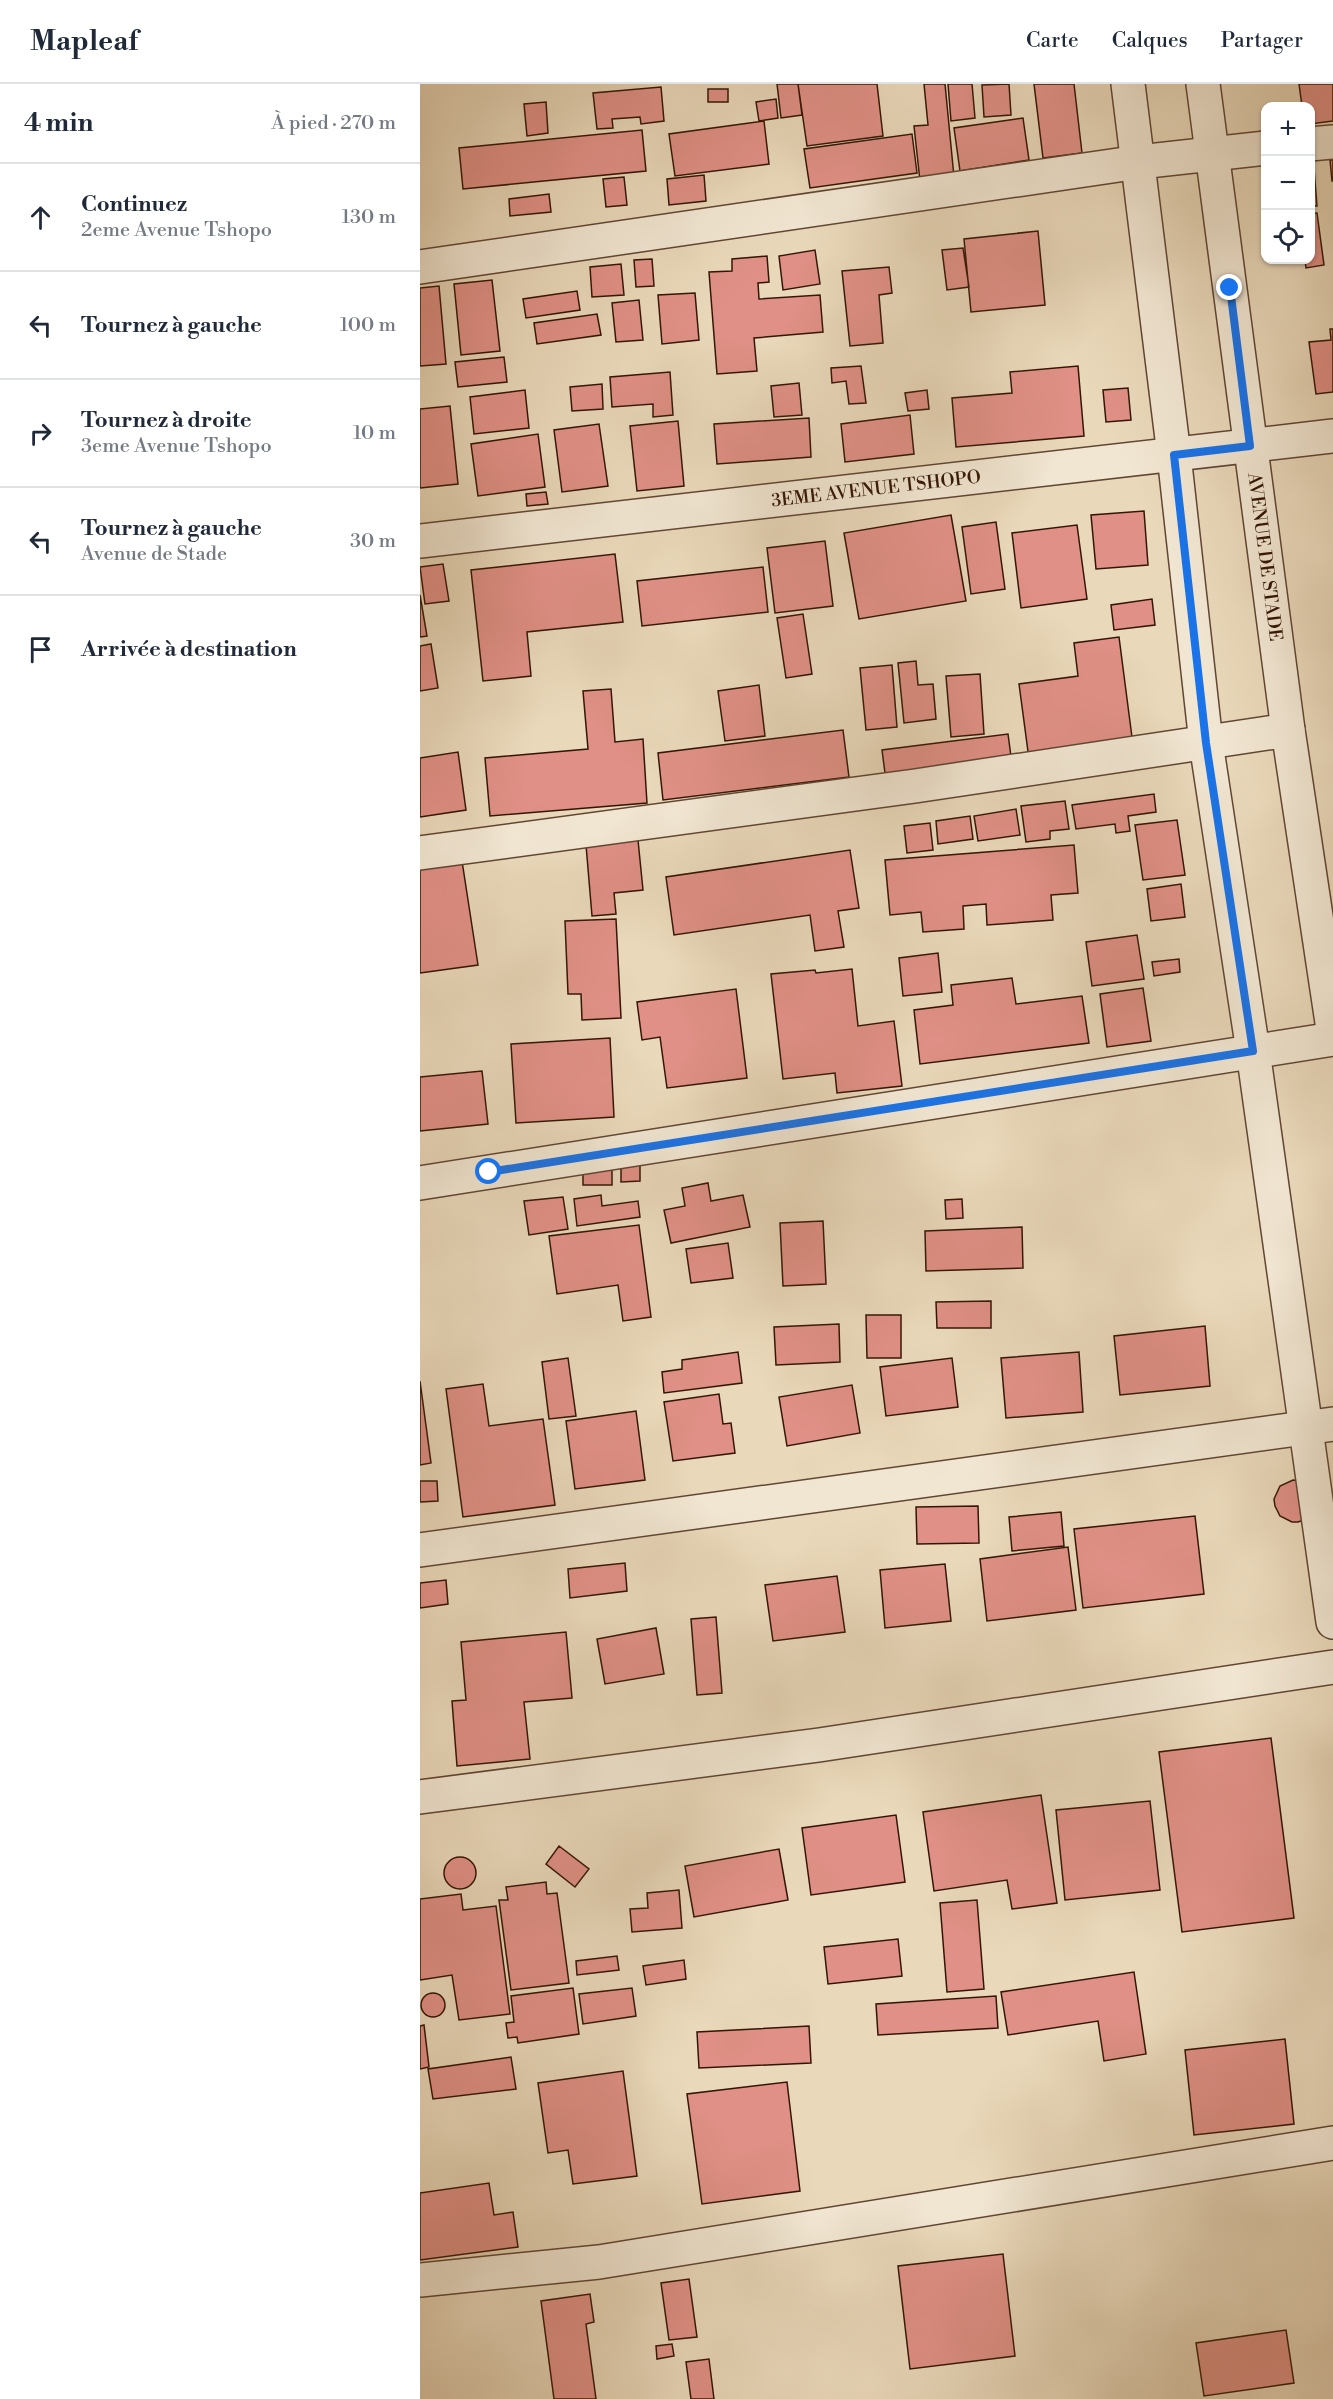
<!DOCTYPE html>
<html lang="fr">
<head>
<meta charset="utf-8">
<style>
	:root { --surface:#fff; --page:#f2f2f3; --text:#1f2937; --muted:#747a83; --line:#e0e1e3 }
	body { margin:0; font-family:"Libre Bodoni",serif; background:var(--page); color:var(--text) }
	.controls { position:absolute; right:18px; top:18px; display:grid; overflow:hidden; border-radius:12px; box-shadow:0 2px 4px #0004 }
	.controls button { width:54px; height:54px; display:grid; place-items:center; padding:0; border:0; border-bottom:2px solid var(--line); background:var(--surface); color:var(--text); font:30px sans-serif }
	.stop { position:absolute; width:18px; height:18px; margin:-14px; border:4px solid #1a73e8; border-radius:50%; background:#fff }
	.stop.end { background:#1a73e8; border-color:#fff; box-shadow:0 2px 6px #0008 }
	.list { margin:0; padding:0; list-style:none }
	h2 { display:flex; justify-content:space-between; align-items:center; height:78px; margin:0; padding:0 24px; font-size:26px }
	h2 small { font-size:20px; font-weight:400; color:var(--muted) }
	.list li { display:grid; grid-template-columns:39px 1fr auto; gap:18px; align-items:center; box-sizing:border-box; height:108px; padding:0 24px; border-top:2px solid var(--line) }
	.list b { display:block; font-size:22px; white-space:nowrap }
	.list p { margin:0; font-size:20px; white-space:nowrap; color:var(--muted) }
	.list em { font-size:20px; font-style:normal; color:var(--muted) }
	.icon { flex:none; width:33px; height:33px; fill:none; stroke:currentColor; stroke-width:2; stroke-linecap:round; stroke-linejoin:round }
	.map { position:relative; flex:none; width:913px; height:2315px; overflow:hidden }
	header { display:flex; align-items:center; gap:36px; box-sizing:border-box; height:84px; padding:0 30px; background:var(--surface); border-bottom:2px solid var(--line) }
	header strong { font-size:28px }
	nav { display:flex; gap:33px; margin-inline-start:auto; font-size:21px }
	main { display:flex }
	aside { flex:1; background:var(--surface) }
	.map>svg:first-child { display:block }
	.building { fill:#e09086; stroke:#341606; stroke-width:1.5 }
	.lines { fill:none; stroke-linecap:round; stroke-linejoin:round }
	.minor-casing { stroke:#614633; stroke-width:36 }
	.tertiary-casing { stroke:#614633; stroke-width:36 }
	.minor { stroke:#f1e6d2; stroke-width:33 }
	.tertiary { stroke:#f1e6d2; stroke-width:33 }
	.route { stroke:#1a73e8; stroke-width:8 }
	.labels { text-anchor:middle; stroke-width:4.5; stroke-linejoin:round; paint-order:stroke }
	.street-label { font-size:18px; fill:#341606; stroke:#f1e6d2 }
</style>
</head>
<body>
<header>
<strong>Mapleaf</strong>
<nav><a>Carte</a><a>Calques</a><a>Partager</a></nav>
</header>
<main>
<aside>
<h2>4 min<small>À pied · 270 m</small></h2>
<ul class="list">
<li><svg class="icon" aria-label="ahead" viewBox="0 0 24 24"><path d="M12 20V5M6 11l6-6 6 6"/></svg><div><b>Continuez</b><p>2eme Avenue Tshopo</p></div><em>130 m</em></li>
<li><svg class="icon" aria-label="left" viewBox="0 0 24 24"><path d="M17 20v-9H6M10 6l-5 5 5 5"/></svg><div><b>Tournez à gauche</b></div><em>100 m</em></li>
<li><svg class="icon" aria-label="right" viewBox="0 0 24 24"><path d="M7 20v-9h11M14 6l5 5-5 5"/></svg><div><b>Tournez à droite</b><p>3eme Avenue Tshopo</p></div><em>10 m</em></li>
<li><svg class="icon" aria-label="left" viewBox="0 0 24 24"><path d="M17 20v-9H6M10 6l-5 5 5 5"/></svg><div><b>Tournez à gauche</b><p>Avenue de Stade</p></div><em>30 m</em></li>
<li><svg class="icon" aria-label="arrive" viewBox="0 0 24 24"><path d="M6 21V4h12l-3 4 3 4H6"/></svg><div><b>Arrivée à destination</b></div></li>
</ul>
</aside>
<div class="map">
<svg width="913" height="2315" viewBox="0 0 913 2315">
	<rect width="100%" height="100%" fill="#e9d8ba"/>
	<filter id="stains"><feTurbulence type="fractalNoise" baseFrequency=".00333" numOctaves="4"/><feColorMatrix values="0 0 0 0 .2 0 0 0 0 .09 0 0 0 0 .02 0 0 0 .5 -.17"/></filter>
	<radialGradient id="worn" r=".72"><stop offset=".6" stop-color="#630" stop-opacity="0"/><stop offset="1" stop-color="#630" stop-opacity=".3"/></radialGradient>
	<!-- building -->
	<path class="building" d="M 357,0 L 378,0 L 382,31 L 361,34 Z
		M 378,0 L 457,0 L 463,52 L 387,62 Z
		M 504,0 L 525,0 L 534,93 L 500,97 L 494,42 L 508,41 Z
		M 528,0 L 552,0 L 555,34 L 531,37 Z
		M 589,0 L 591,31 L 564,33 L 562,1 Z
		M 614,0 L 654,0 L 662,69 L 623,74 Z
		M 879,0 L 913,0 L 913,37 L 890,40 L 890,22 L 882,22 Z
		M 241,3 L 244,37 L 221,40 L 220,33 L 192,35 L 193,44 L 177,45 L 173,9 Z
		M 288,5 L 308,5 L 308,18 L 288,18 Z
		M 356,15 L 358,34 L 339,37 L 336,18 Z
		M 126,18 L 128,49 L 107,52 L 104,20 Z
		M 603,34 L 609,76 L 540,87 L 534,44 Z
		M 344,37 L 349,80 L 255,92 L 249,50 Z
		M 222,46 L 226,87 L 43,105 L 39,64 Z
		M 492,50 L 497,89 L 390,104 L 384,65 Z
		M 910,76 L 913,76 L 913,97 L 912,97 Z
		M 890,85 L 894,85 L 897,122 L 890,122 Z
		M 284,91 L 286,117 L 249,121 L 247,95 Z
		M 204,93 L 207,121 L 186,123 L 183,95 Z
		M 129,110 L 131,128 L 90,132 L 89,115 Z
		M 897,129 L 904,181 L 886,184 L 885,176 L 890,176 L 890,130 Z
		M 618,147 L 625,221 L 551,228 L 544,155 Z
		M 543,164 L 549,203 L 527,206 L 522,166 Z
		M 395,166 L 400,200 L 363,206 L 359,172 Z
		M 347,172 L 349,198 L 338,199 L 339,215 L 400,211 L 403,248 L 334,254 L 337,287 L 297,290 L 289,188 L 312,187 L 312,175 Z
		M 232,175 L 234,202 L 216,203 L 214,176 Z
		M 201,180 L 204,211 L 172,213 L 170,183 Z
		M 469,183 L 472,209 L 459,211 L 463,259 L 430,262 L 422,187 Z
		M 72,196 L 80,267 L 41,271 L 34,200 Z
		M 19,202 L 26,280 L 0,282 L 0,204 Z
		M 157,207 L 160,226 L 106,234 L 103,215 Z
		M 275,209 L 279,256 L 242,260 L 238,211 Z
		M 219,216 L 223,256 L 196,258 L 192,219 Z
		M 177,230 L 181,251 L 117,260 L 114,239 Z
		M 910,245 L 913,245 L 913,308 L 896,310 L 889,258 L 911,256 Z
		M 84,273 L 87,298 L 38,303 L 35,278 Z
		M 441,282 L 446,319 L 429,320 L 426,297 L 412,299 L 411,284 Z
		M 658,282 L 664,352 L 536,363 L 532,314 L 592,309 L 590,288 Z
		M 250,288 L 253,331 L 233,333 L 233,320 L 192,323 L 190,293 Z
		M 379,299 L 382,331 L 354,333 L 351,302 Z
		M 182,300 L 183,325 L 152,327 L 150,303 Z
		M 708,304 L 711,336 L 686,338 L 683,306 Z
		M 105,306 L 109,344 L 54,350 L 50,313 Z
		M 507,306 L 509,325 L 488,327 L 485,309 Z
		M 30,322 L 38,400 L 0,404 L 0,325 Z
		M 490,331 L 494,370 L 425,378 L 421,340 Z
		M 389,334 L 391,373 L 297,380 L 294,340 Z
		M 258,337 L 264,402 L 217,407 L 210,342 Z
		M 179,340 L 188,402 L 142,408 L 134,346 Z
		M 118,350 L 125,403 L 58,412 L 51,360 Z
		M 126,408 L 128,420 L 107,422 L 106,410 Z
		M 724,427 L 728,481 L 676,485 L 671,431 Z
		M 531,431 L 546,517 L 439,535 L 424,449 Z
		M 576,438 L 585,505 L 551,510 L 542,443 Z
		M 657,441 L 667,515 L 601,524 L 592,449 Z
		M 405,457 L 413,522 L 355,529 L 347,464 Z
		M 195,470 L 203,538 L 107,548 L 111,592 L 63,597 L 51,486 Z
		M 23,480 L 29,517 L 5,520 L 0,483 Z
		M 343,483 L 348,528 L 222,542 L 217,497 Z
		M 0,511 L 7,552 L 0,553 Z
		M 732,515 L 735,541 L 694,546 L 691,521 Z
		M 383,530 L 392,590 L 366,594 L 357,534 Z
		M 699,553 L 713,661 L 609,675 L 599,600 L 658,592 L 654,559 Z
		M 11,560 L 18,604 L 0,607 L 0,562 Z
		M 496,577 L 498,601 L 513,600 L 516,635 L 484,639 L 478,579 Z
		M 472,581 L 477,643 L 446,646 L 440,584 Z
		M 560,590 L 564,650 L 531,653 L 526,592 Z
		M 339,601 L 345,652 L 305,657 L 298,607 Z
		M 191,605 L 195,658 L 223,655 L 227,719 L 70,732 L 65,674 L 168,665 L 163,607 Z
		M 423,646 L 429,693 L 243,716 L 238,669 Z
		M 588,650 L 592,680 L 466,697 L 462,666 Z
		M 38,668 L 46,726 L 0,733 L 0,674 Z
		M 734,710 L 736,728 L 708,732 L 710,747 L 696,749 L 695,740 L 656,745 L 652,721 Z
		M 645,717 L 649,745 L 630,747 L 630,755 L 606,758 L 601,722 Z
		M 596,725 L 600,751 L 558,757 L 554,732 Z
		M 550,732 L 553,755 L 518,760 L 516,737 Z
		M 757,736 L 765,791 L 723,796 L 715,741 Z
		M 510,739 L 513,766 L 487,769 L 484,742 Z
		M 218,756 L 223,806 L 194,809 L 196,830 L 172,832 L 166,761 Z
		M 654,761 L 658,809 L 631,811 L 633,836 L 567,841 L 566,820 L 543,822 L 544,845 L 503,848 L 501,828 L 470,831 L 465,776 Z
		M 430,766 L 439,824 L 418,827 L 424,863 L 395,867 L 390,831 L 254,851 L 246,793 Z
		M 42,777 L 58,881 L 0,889 L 0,783 Z
		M 761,800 L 765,833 L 731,837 L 727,805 Z
		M 196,835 L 201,934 L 162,936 L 161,910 L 148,910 L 145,837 Z
		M 717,851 L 724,895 L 672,902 L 666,858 Z
		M 518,869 L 522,908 L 483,912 L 479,874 Z
		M 759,875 L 760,888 L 734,892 L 732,878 Z
		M 432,885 L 438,942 L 474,937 L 482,1002 L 417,1009 L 415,989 L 363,995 L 351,890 L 395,886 L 396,889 Z
		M 592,894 L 596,920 L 662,912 L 669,959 L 500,980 L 494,926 L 533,921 L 531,901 Z
		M 723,904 L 731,957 L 687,963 L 680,910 Z
		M 316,905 L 327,994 L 247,1004 L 240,953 L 222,956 L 217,918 Z
		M 190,954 L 194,1033 L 96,1039 L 91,960 Z
		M 62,987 L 68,1040 L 0,1047 L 0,993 Z
		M 163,1076 L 192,1076 L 192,1101 L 163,1101 Z
		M 201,1081 L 220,1081 L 220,1097 L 201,1098 Z
		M 288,1099 L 291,1117 L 323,1111 L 330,1143 L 251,1159 L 244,1126 L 265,1122 L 262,1104 Z
		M 181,1111 L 182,1122 L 218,1117 L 220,1133 L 157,1142 L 154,1115 Z
		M 143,1113 L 148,1145 L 109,1151 L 104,1117 Z
		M 542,1115 L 543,1134 L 526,1135 L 525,1116 Z
		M 403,1137 L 406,1200 L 363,1202 L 360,1139 Z
		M 219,1141 L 231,1233 L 203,1237 L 198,1201 L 137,1210 L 129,1152 Z
		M 602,1143 L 603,1184 L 506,1187 L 505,1147 Z
		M 308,1159 L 313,1194 L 271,1199 L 266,1165 Z
		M 571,1217 L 571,1244 L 517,1244 L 516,1218 Z
		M 446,1231 L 481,1231 L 481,1274 L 447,1274 Z
		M 419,1240 L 420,1278 L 356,1281 L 354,1243 Z
		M 785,1242 L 790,1302 L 700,1311 L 694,1252 Z
		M 318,1268 L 322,1299 L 244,1309 L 242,1288 L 262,1285 L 262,1276 Z
		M 659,1268 L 663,1328 L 586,1334 L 581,1274 Z
		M 148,1274 L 156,1332 L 129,1335 L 122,1278 Z
		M 532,1274 L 538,1323 L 466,1332 L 460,1283 Z
		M 0,1297 L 11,1379 L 0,1381 Z
		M 63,1300 L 69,1342 L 123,1335 L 135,1421 L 43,1433 L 26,1305 Z
		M 432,1301 L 440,1349 L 367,1362 L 359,1313 Z
		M 299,1310 L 303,1340 L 311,1339 L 315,1369 L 253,1377 L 244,1318 Z
		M 216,1327 L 225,1396 L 155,1405 L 146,1337 Z
		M 873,1396 L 881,1397 L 884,1436 L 878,1438 L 872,1438 L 860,1432 L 855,1422 L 854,1415 L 860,1402 Z
		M 0,1397 L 17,1397 L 18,1417 L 0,1418 Z
		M 558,1422 L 559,1459 L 497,1460 L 496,1423 Z
		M 641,1428 L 644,1462 L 592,1467 L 589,1433 Z
		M 775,1432 L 784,1510 L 663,1524 L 654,1445 Z
		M 648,1463 L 656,1526 L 567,1537 L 560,1475 Z
		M 205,1479 L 207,1507 L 150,1514 L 148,1485 Z
		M 525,1480 L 531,1537 L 465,1544 L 460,1486 Z
		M 417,1492 L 425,1548 L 353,1557 L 345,1501 Z
		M 26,1496 L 28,1520 L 0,1524 L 0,1499 Z
		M 296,1533 L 302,1609 L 277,1611 L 271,1535 Z
		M 236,1544 L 244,1590 L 185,1600 L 177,1555 Z
		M 146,1548 L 152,1614 L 104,1618 L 110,1675 L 37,1682 L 32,1617 L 46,1616 L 41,1558 Z
		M 851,1654 L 874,1834 L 762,1848 L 739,1668 Z
		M 621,1711 L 637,1819 L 592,1825 L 587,1796 L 514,1807 L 503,1728 Z
		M 730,1717 L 740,1806 L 645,1816 L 636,1726 Z
		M 476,1731 L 485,1798 L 391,1811 L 382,1744 Z
		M 139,1762 L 169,1785 L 155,1803 L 126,1780 Z
		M 359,1765 L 368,1816 L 274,1833 L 265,1782 Z
		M24 1789a16 16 0 1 1 32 0a16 16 0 1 1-32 0Z
		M 126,1798 L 127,1810 L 137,1809 L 149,1899 L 91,1906 L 79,1816 L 88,1816 L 86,1803 Z
		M 259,1806 L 262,1844 L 212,1848 L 210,1825 L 228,1824 L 227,1809 Z
		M 41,1810 L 43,1826 L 76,1822 L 90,1930 L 39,1936 L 32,1891 L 0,1896 L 0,1815 Z
		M 557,1816 L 564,1905 L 527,1908 L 520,1819 Z
		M 478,1855 L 482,1892 L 408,1900 L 404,1863 Z
		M 197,1872 L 199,1886 L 157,1891 L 156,1877 Z
		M 264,1876 L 266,1895 L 226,1901 L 223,1882 Z
		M 714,1888 L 726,1970 L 684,1977 L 678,1937 L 588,1951 L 581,1908 Z
		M 153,1904 L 159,1950 L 98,1959 L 97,1953 L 88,1954 L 86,1939 L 94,1938 L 91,1912 Z
		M 212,1904 L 216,1932 L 163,1940 L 159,1910 Z
		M1 1921a12 12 0 1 1 24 0a12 12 0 1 1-24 0Z
		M 576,1912 L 578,1944 L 458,1951 L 456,1920 Z
		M 4,1941 L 9,1983 L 0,1985 L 0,1942 Z
		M 389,1942 L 391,1979 L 279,1984 L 277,1948 Z
		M 865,1955 L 874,2040 L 774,2051 L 765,1966 Z
		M 91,1973 L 96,2005 L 13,2015 L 8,1985 Z
		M 203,1987 L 217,2092 L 153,2100 L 148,2066 L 128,2069 L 118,1999 Z
		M 367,1998 L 380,2107 L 282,2120 L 267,2010 Z
		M 69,2099 L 74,2131 L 93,2128 L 98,2163 L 0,2176 L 0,2109 Z
		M 583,2170 L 595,2272 L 490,2285 L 478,2182 Z
		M 269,2195 L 277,2253 L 249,2256 L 241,2199 Z
		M 170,2210 L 174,2238 L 166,2240 L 176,2315 L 134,2315 L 121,2217 Z
		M 866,2246 L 874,2299 L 784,2312 L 776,2259 Z
		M 252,2260 L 254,2272 L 237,2275 L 236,2262 Z
		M 289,2275 L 294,2315 L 271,2315 L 266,2278 Z"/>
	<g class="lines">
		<defs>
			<g id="minor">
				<path d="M 890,60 L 913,58"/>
				<path d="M 0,183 L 719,78 L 846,64"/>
				<path id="s1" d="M 0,457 L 913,352"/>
				<path d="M 0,769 L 495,702 L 868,646"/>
				<path d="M 0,1099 L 913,955"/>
				<path d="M 0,1466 L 913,1340"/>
				<path d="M 0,1713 L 399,1661 L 913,1583"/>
				<path d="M 0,2196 L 179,2178 L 913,2059"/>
			</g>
			<g id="tertiary">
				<path d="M 708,0 L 754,371 L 786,659 L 833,967 L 913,1538"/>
				<path id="s2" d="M 783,0 L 868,646 L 913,945"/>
			</g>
		</defs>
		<!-- minor casing -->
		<use href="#minor" class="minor-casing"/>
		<!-- tertiary casing -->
		<use href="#tertiary" class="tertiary-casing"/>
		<!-- minor -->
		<use href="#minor" class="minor"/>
		<!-- tertiary -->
		<use href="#tertiary" class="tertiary"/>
	</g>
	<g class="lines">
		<!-- route -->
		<path class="route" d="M 69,1088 L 833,967 L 786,659 L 754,371 L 830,362 L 810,204"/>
	</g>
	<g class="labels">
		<!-- street labels -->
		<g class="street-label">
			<text dy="6" stroke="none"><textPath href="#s1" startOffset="459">3EME AVENUE TSHOPO</textPath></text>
			<text dy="6" stroke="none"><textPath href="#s2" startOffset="477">AVENUE DE STADE</textPath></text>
		</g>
	</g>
	<rect width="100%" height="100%" filter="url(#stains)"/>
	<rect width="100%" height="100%" fill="url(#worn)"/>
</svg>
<div class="controls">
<button>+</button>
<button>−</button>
<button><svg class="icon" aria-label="locate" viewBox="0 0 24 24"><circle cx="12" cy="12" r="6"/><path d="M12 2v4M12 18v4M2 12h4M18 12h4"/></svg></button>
</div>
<div class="stop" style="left:69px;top:1088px"></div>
<div class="stop end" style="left:810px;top:204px"></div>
</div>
</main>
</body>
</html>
